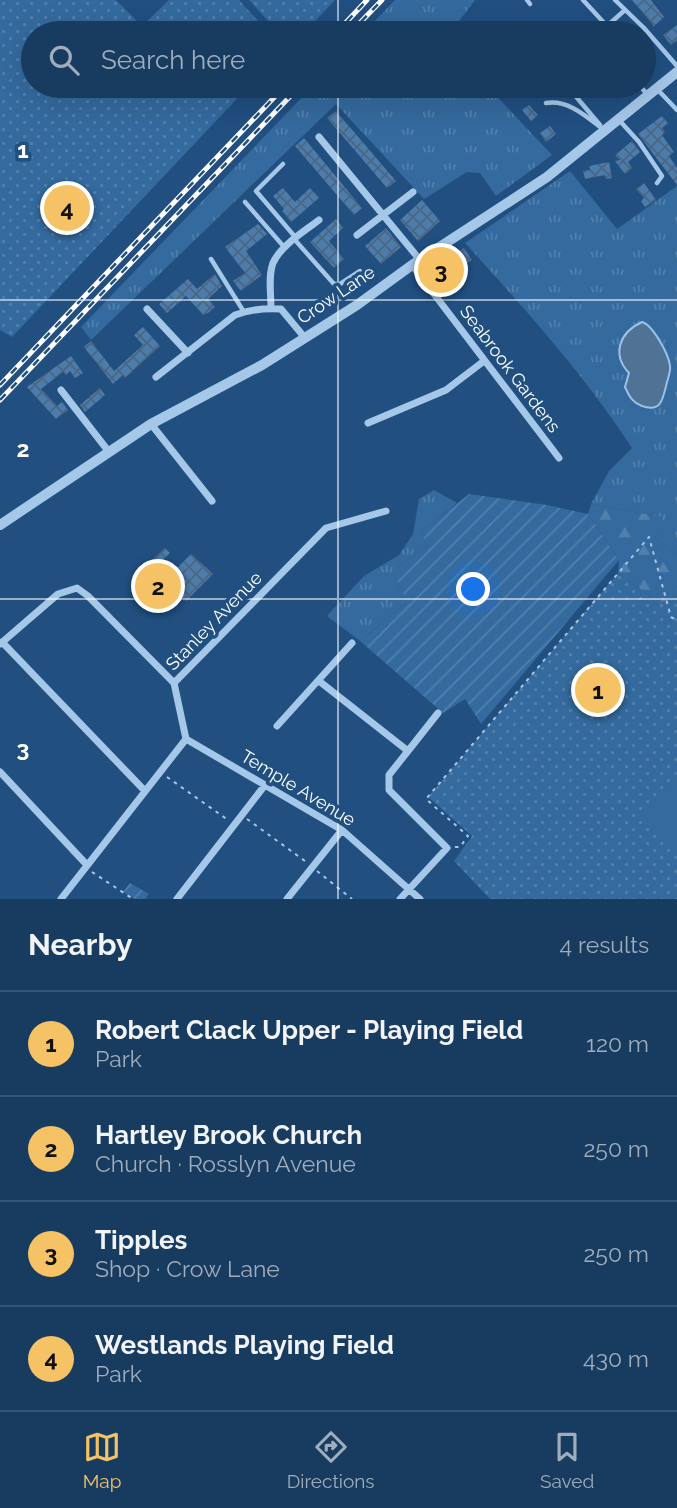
<!DOCTYPE html>
<html lang="en">
<head>
<meta charset="utf-8">
<style>
	:root { --surface:#183b60; --page:#254669; --text:#f1f3f6; --muted:#9fadbd; --line:#365575; --accent:#f5c365 }
	body { margin:0; font-family:Raleway,sans-serif; background:var(--page); color:var(--text) }
	.you { position:absolute; left:474px; top:590px; width:24px; height:24px; margin:-18px; border:5px solid #fff; border-radius:50%; background:#1a73e8; box-shadow:0 0 0 10px #1a73e833 }
	.badge { display:grid; place-items:center; width:46px; height:46px; border-radius:50%; background:var(--accent); color:#111; font-size:23px; font-weight:700 }
	.pin { position:absolute; translate:-50% -50%; border:4px solid #fff; box-shadow:0 2px 7px #0006 }
	.list { margin:0; padding:0; list-style:none }
	h2 { display:flex; justify-content:space-between; align-items:center; height:91px; margin:0; padding:0 28px; font-size:30px }
	h2 small { font-size:23px; font-weight:400; color:var(--muted) }
	.list li { display:grid; grid-template-columns:46px 1fr auto; gap:21px; align-items:center; box-sizing:border-box; height:105px; padding:0 28px; border-top:2px solid var(--line) }
	.list b { display:block; font-size:26px; white-space:nowrap }
	.list p { margin:0; font-size:23px; white-space:nowrap; color:var(--muted) }
	.list em { font-size:23px; font-style:normal; color:var(--muted) }
	.icon { flex:none; width:38px; height:38px; fill:none; stroke:currentColor; stroke-width:2; stroke-linecap:round; stroke-linejoin:round }
	.map { position:relative; flex:none; width:677px; height:899px; overflow:hidden }
	.search { position:absolute; background:var(--surface); box-shadow:0 7px 28px #0002; left:21px; right:21px; top:21px; height:77px; display:flex; align-items:center; gap:18px; box-sizing:border-box; padding:0 24px; border-radius:38px; color:var(--muted); font-size:26px }
	.sheet { height:511px; background:var(--surface) }
	nav { display:flex; justify-content:space-around; align-items:center; box-sizing:border-box; height:98px; border-top:2px solid var(--line); background:var(--surface); font-size:19px; color:var(--muted) }
	nav a { display:grid; justify-items:center; gap:4px }
	nav .on { color:var(--accent) }
	.map>svg:first-child { display:block }
	.grass { fill:url(#grass-tufts) }
	.forest { fill:url(#forest-firs) }
	.park { fill:url(#park-dots) }
	.garden { fill:url(#garden-furrows) }
	.pitch { fill:#346a9e }
	.water { fill:#4f7295; stroke:#98c3e9; stroke-width:2 }
	.building { fill:url(#building-cross-hatch) }
	.lines { fill:none; stroke-linecap:round; stroke-linejoin:round }
	.path { stroke:#a5c7e8; stroke-width:2; stroke-dasharray:3.5 5; stroke-linecap:butt }
	.service { stroke:#a5c7e8; stroke-width:4.5 }
	.minor { stroke:#a5c7e8; stroke-width:7 }
	.tertiary { stroke:#a5c7e8; stroke-width:10 }
	.rail-casing { stroke:#fff; stroke-width:5 }
	.rail { stroke:#204f80; stroke-width:2.5; stroke-dasharray:8; stroke-linecap:butt }
	.grid { fill:none; stroke:#fff; stroke-width:2; stroke-opacity:0.55 }
	.labels { text-anchor:middle; stroke-width:7; stroke-linejoin:round; paint-order:stroke }
	.street-label { font-size:18px; fill:#fff; stroke:#204f80 }
	.grid-label { font-size:23px; text-anchor:middle; font-weight:bold; fill:#fff; stroke:#204f80; stroke-width:7; stroke-linejoin:round; paint-order:stroke }
</style>
</head>
<body>
<div class="map">
<svg width="677" height="899" viewBox="0 0 677 899">
	<defs>
		<pattern id="grass-tufts" width="24" height="20" patternUnits="userSpaceOnUse" patternTransform="scale(1.75)"><rect width="24" height="20" fill="#346a9e"/><path d="M3 7l-1-3M5 7V3M7 7l1-3M15 17l-1-3M17 17v-4M19 17l1-3" fill="none" stroke="#5280ad"/></pattern>
		<pattern id="forest-firs" width="22" height="20" patternUnits="userSpaceOnUse" patternTransform="scale(1.75)"><rect width="22" height="20" fill="#346a9e"/><path d="M5 1l3.5 6h-7zM16 11l3.5 6h-7z" fill="#5280ad"/></pattern>
		<pattern id="park-dots" width="8" height="8" patternUnits="userSpaceOnUse" patternTransform="scale(1.75)"><rect width="8" height="8" fill="#346a9e"/><path d="M2 2h.1M6 6h.1" fill="none" stroke="#5280ad" stroke-width="1.8" stroke-linecap="round"/></pattern>
		<pattern id="garden-furrows" width="10" height="10" patternUnits="userSpaceOnUse" patternTransform="scale(1.75)"><rect width="10" height="10" fill="#346a9e"/><path d="M-1 1l2-2M0 10L10 0M9 11l2-2" fill="none" stroke="#5280ad"/></pattern>
		<pattern id="building-cross-hatch" width="8" height="8" patternUnits="userSpaceOnUse" patternTransform="scale(1.75)"><rect width="8" height="8" fill="#4c7cab"/><path d="M0 0l8 8M0 8l8-8" fill="none" stroke="#4c6680"/></pattern>
	</defs>
	<rect width="100%" height="100%" fill="#204f80"/>
	<!-- grass -->
	<path class="grass" d="M 395,0 L 475,0 L 450,33 L 363,33 Z
		M 313,86 L 487,86 L 552,155 L 496,196 L 480,173 L 467,172 L 424,199 L 336,104 L 91,340 L 81,327 Z
		M 570,171 L 617,229 L 677,186 L 677,555 L 655,538 L 661,517 L 591,504 L 609,471 L 632,448 C 584,374 524,308 465,243 Z
		M 434,490 L 457,503 L 421,532 L 427,546 L 392,571 L 407,602 L 360,641 L 327,616 L 364,576 L 399,555 L 413,534 L 419,499 Z"/>
	<!-- forest -->
	<path class="forest" d="M 591,504 L 662,517 L 655,538 L 677,555 L 677,596 L 660,603 L 618,573 L 619,560 L 588,514 Z"/>
	<!-- park -->
	<path class="park" d="M 0,0 L 116,0 L 142,26 L 169,0 L 239,0 L 269,33 L 33,33 L 33,86 L 249,86 L 12,337 L 0,330 Z
		M 249,0 L 335,0 L 304,33 L 279,33 Z
		M 618,573 L 660,603 L 677,596 L 677,899 L 490,899 L 454,861 L 472,836 L 428,797 Z"/>
	<!-- garden -->
	<path class="garden" d="M 469,494 L 547,505 L 588,514 L 619,560 L 481,724 L 465,699 L 443,713 L 360,641 L 407,602 L 392,571 L 427,546 L 421,532 Z
		M 130,883 L 149,894 L 145,899 L 135,899 L 123,892 Z"/>
	<!-- pitch -->
	<path class="pitch" d="M 677,782 L 677,858 L 640,812 Z"/>
	<!-- water -->
	<path class="water" d="M 642,322 C 653,325 669,355 670,366 C 671,371 668,378 667,382 C 663,398 662,413 642,406 C 632,402 629,396 625,387 L 629,373 C 611,354 620,332 642,322 Z"/>
	<!-- building -->
	<path class="building" d="M 632,0 L 651,0 L 664,17 L 653,27 L 653,25 Z
		M 582,23 L 590,33 L 571,33 Z
		M 677,25 L 677,40 L 671,45 L 663,35 Z
		M 528,86 L 548,86 L 536,96 Z
		M 529,105 L 538,115 L 531,121 L 522,110 Z
		M 336,111 L 396,181 L 387,188 L 327,118 Z
		M 662,116 L 668,123 L 662,128 L 665,132 L 662,135 L 674,152 L 669,156 L 677,168 L 677,185 L 638,134 Z
		M 550,126 L 556,134 L 546,142 L 540,133 Z
		M 304,138 L 362,208 L 354,215 L 295,146 Z
		M 632,141 L 640,152 L 628,162 L 632,168 L 625,174 L 615,161 L 620,160 L 615,155 Z
		M 609,162 L 612,178 L 606,179 L 605,175 L 585,179 L 583,171 L 590,170 L 589,166 Z
		M 644,183 L 656,200 L 645,207 L 641,201 L 644,198 L 636,189 Z
		M 283,188 L 295,202 L 310,188 L 319,198 L 291,222 L 282,211 L 284,209 L 273,196 Z
		M 422,200 L 440,221 L 418,241 L 400,220 Z
		M 336,219 L 343,228 L 329,241 L 344,259 L 334,268 L 310,242 Z
		M 258,224 L 267,234 L 246,251 L 262,275 L 241,291 L 233,281 L 245,273 L 225,247 Z
		M 386,228 L 401,247 L 381,264 L 365,246 Z
		M 464,248 L 472,260 L 449,274 L 454,280 L 447,285 L 441,277 L 438,281 L 432,273 L 435,268 Z
		M 215,274 L 222,286 L 208,299 L 215,307 L 208,313 L 203,315 L 186,296 L 167,313 L 159,304 L 188,279 L 197,289 Z
		M 143,327 L 160,346 L 125,378 L 123,375 L 113,384 L 84,347 L 91,341 L 114,371 L 143,345 L 134,335 Z
		M 71,356 L 83,373 L 75,378 L 70,371 L 66,375 L 63,372 L 41,389 L 57,406 L 62,402 L 68,410 L 56,419 L 27,387 Z
		M 100,388 L 105,395 L 85,412 L 80,405 Z
		M 165,548 L 170,553 L 156,566 L 151,561 Z
		M 191,554 L 213,574 L 186,601 L 178,593 L 169,601 L 167,599 L 164,602 L 143,580 L 161,563 L 171,574 Z"/>
	<g class="lines">
		<!-- path -->
		<path class="path" d="M 167,777 L 228,820
			M 247,819 L 305,861
			M 455,847 L 460,847 L 468,836 L 426,799 L 649,537 L 671,617 L 677,620
			M 317,871 L 352,899
			M 92,872 L 133,899"/>
		<!-- service -->
		<path class="service" d="M 527,0 L 530,4
			M 583,0 L 607,26 L 625,10
			M 615,0 L 644,28 L 677,66
			M 567,86 L 600,125
			M 640,86 L 647,94
			M 657,89 L 677,110
			M 546,103 C 568,99 587,117 604,130
			M 619,120 L 639,142 L 662,176 L 657,183
			M 283,164 L 256,191 L 296,238
			M 245,202 L 285,248
			M 295,240 L 334,284 L 340,284 L 360,271
			M 211,259 L 244,312"/>
		<!-- minor -->
		<path class="minor" d="M 319,137 L 420,260
			M 357,235 L 413,192
			M 412,265 L 559,458
			M 271,308 C 271,294 268,276 273,263 C 281,245 305,231 319,220
			M 147,309 L 188,353
			M 156,377 L 235,315 C 251,309 264,308 281,309 L 305,338
			M 61,390 L 109,452
			M 368,423 L 446,390 L 484,361
			M 151,424 L 212,501
			M 2,642 L 145,791
			M 0,644 L 58,594 L 77,588 L 88,596 L 174,683
			M 319,681 L 408,751 L 389,775 L 389,790 L 447,848 L 400,899
			M 277,726 L 352,643
			M 186,739 L 342,830 L 420,899
			M 408,751 L 438,713
			M 0,772 L 87,865
			M 61,899 L 186,739 L 174,683 L 326,528 L 386,511
			M 177,899 L 265,785
			M 287,899 L 342,830"/>
		<!-- tertiary -->
		<path class="tertiary" d="M 0,525 L 151,424 L 262,365 L 357,305 L 412,265 L 547,177 L 677,72"/>
		<defs>
			<path id="rail" d="M 336,33 L 367,0
				M 350,33 L 382,0
				M 0,385 L 285,86
				M 0,400 L 300,86"/>
		</defs>
		<!-- rail casing -->
		<use href="#rail" class="rail-casing"/>
		<!-- rail -->
		<use href="#rail" class="rail"/>
	</g>
	<!-- grid -->
	<path class="grid" d="M 338,0 L 338,33M 338,86 L 338,899M 0,300 L 677,300M 0,599 L 677,599"/>
	<g class="labels">
		<!-- street labels -->
		<g class="street-label">
			<text transform="translate(336 295) rotate(-34)" y="6">Crow Lane</text>
			<text transform="translate(510 369) rotate(53)" y="6">Seabrook Gardens</text>
			<text transform="translate(214 621) rotate(-46)" y="6">Stanley Avenue</text>
			<text transform="translate(298 788) rotate(31)" y="6">Temple Avenue</text>
		</g>
	</g>
	<g class="grid-label">
		<text x="23" y="158">1</text>
		<text x="23" y="457">2</text>
		<text x="23" y="757">3</text>
	</g>
</svg>
<div class="you"></div>
<div class="pin badge" style="left:598px;top:690px">1</div>
<div class="pin badge" style="left:158px;top:586px">2</div>
<div class="pin badge" style="left:441px;top:270px">3</div>
<div class="pin badge" style="left:67px;top:208px">4</div>
<div class="search"><svg class="icon" aria-label="search" viewBox="0 0 24 24"><circle cx="10" cy="10" r="6"/><path d="M15 15l6 6"/></svg>Search here</div>
</div>
<section class="sheet">
<h2>Nearby<small>4 results</small></h2>
<ul class="list">
<li><span class="badge">1</span><div><b>Robert Clack Upper - Playing Field</b><p>Park</p></div><em>120 m</em></li>
<li><span class="badge">2</span><div><b>Hartley Brook Church</b><p>Church · Rosslyn Avenue</p></div><em>250 m</em></li>
<li><span class="badge">3</span><div><b>Tipples</b><p>Shop · Crow Lane</p></div><em>250 m</em></li>
<li><span class="badge">4</span><div><b>Westlands Playing Field</b><p>Park</p></div><em>430 m</em></li>
</ul>
</section>
<nav>
<a class="on"><svg class="icon" aria-label="map" viewBox="0 0 24 24"><path d="M3 6l6-2 6 2 6-2v14l-6 2-6-2-6 2zM9 4v14M15 6v14"/></svg>Map</a>
<a><svg class="icon" aria-label="directions" viewBox="0 0 24 24"><path d="M12 3l9 9-9 9-9-9zM9 14v-3h6M13 9l2 2-2 2"/></svg>Directions</a>
<a><svg class="icon" aria-label="saved" viewBox="0 0 24 24"><path d="M7 4h10v16l-5-4-5 4z"/></svg>Saved</a>
</nav>
</body>
</html>
